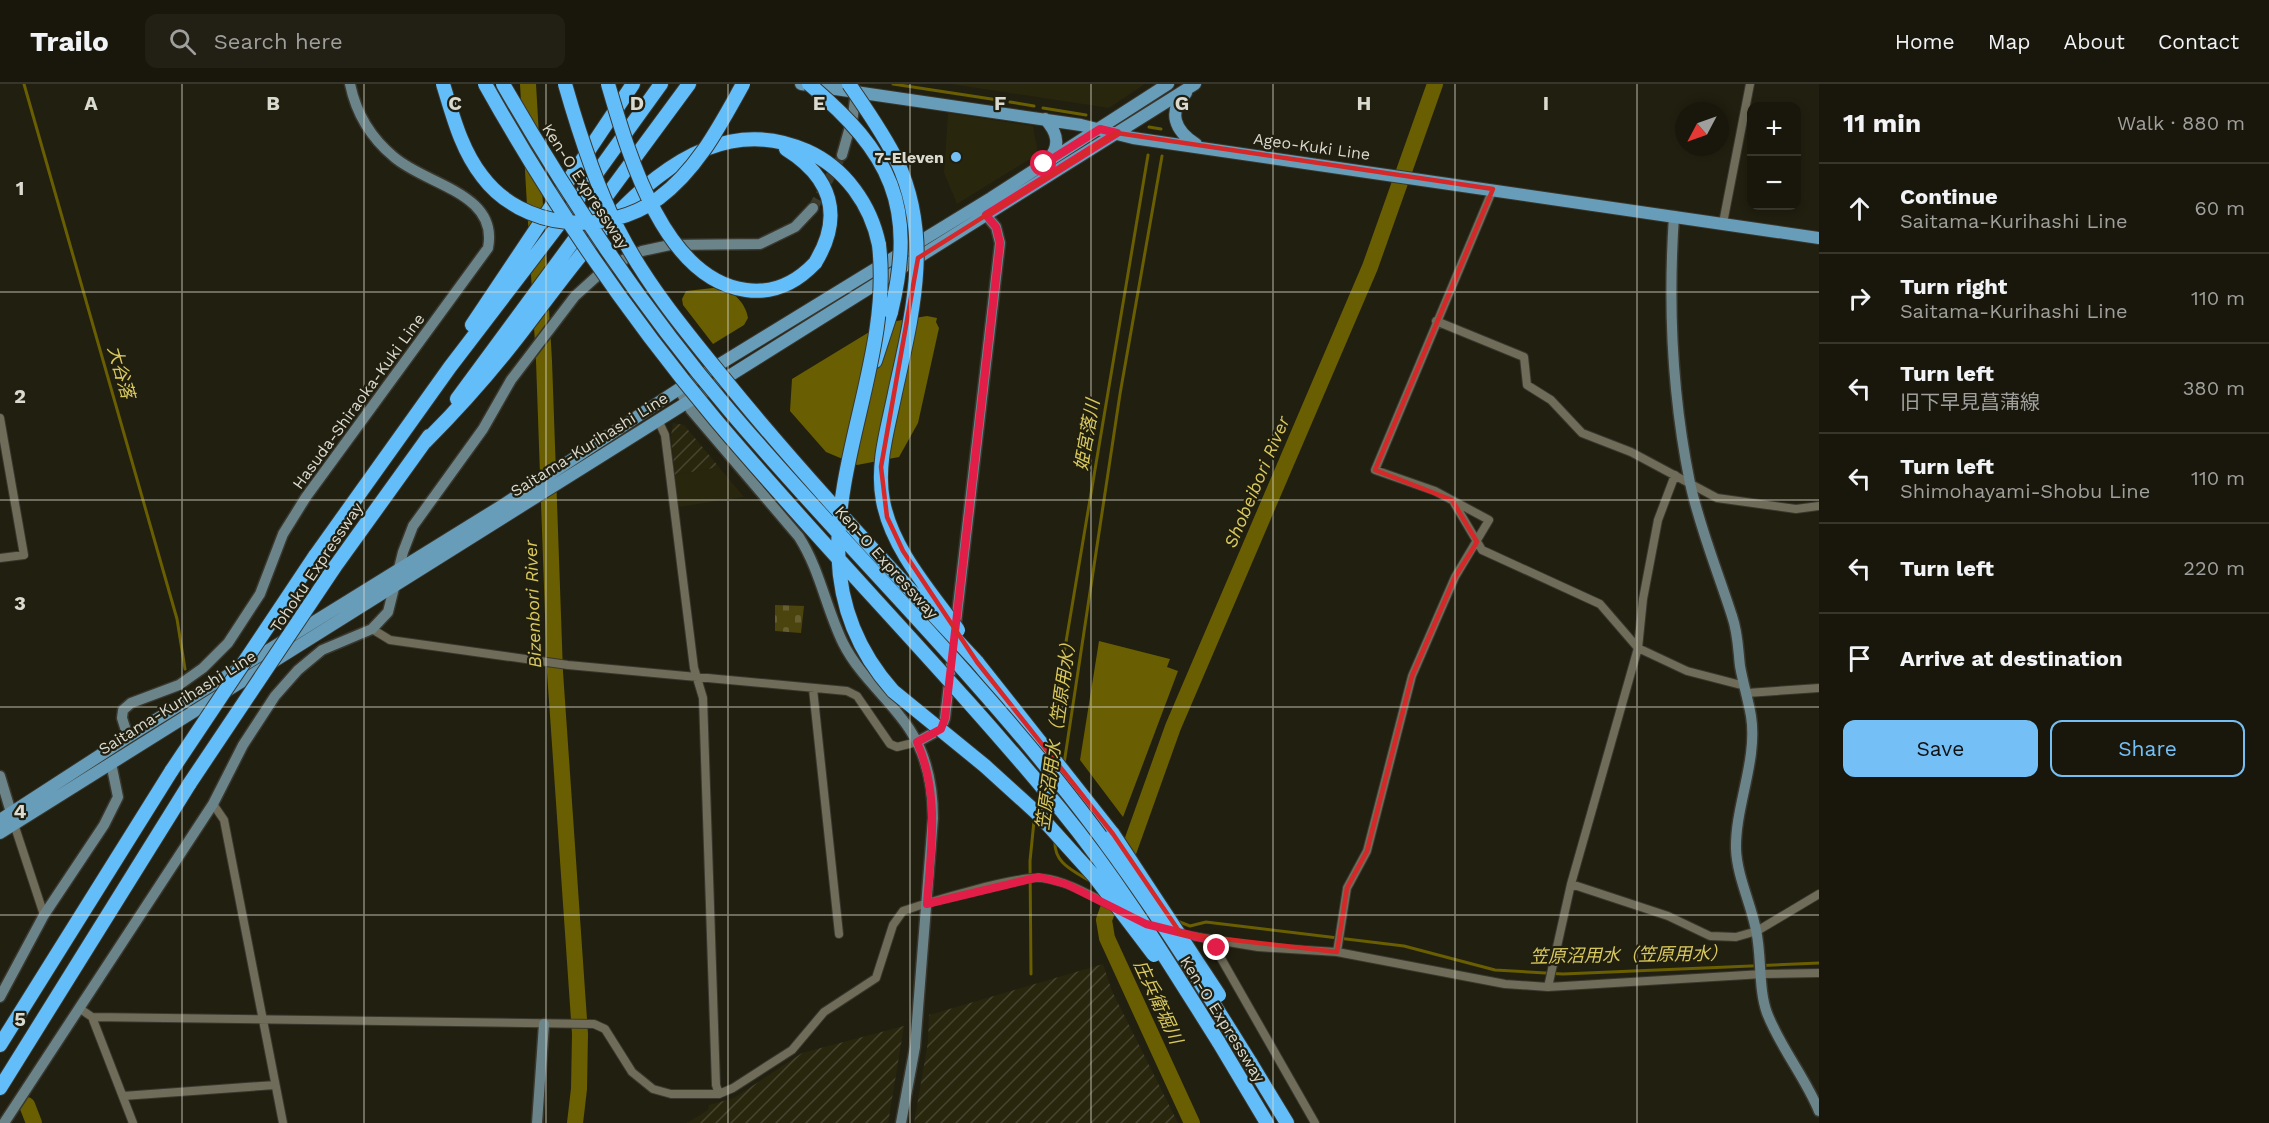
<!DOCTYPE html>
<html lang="en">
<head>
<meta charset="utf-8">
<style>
	:root { --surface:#19170b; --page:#222014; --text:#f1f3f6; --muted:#9f9f9d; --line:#37362c; --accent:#74c0f6 }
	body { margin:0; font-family:"Work Sans","Noto Sans JP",sans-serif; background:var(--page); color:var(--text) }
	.controls { position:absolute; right:18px; top:18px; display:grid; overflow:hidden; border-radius:12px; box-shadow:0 3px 9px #0003 }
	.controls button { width:54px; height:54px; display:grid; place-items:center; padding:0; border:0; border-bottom:2px solid var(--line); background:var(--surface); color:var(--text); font:30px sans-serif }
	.compass { position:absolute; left:1675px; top:18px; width:54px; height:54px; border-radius:50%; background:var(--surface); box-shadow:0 3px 9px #0003; rotate:229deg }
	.stop { position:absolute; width:18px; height:18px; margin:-14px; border:4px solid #e11d48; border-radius:50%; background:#fff }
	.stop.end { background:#e11d48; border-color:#fff; box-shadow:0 2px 6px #0008 }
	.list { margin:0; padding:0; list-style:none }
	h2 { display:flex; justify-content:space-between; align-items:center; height:78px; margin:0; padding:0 24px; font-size:26px }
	h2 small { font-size:20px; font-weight:400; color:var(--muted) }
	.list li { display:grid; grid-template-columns:39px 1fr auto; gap:18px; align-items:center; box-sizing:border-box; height:90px; padding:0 24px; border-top:2px solid var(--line) }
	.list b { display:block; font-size:22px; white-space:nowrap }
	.list p { margin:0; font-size:20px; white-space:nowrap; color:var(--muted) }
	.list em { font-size:20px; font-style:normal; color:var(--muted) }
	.actions { display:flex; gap:12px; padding:18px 24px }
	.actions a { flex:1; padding:14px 0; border:2px solid var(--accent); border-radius:12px; text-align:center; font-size:21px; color:var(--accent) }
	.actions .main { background:var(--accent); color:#111 }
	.icon { flex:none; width:33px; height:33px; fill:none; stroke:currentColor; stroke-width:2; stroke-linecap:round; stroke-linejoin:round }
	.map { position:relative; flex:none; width:1819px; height:1039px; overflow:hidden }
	header { display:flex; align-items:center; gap:36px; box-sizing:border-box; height:84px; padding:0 30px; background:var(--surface); border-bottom:2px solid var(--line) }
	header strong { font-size:28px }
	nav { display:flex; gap:33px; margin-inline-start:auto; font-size:21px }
	.search { width:420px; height:54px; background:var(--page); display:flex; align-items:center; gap:15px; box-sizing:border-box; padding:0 21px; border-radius:12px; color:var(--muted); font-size:22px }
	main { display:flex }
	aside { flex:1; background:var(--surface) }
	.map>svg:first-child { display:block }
	.built { fill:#29260e }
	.industrial { fill:url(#industrial-furrows) }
	.cemetery { fill:url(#cemetery-stones) }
	.water { fill:#695e02 }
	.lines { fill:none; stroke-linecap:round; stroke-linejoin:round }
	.stream { stroke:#695e02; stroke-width:3 }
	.river { stroke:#695e02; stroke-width:16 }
	.secondary-tunnel { stroke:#3d3b2c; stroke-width:10; stroke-dasharray:10 5; stroke-linecap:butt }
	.street-casing { stroke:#39372e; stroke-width:10 }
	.secondary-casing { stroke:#39372e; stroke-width:13 }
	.primary-casing { stroke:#39372e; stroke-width:14 }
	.highway-casing { stroke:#39372e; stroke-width:16 }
	.street { stroke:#6f6c59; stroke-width:8 }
	.secondary { stroke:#6b8489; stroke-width:10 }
	.primary { stroke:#689db9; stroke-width:12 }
	.highway { stroke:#63bdf9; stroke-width:14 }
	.highway-bridge-casing { stroke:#39372e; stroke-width:16; stroke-linecap:butt }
	.highway-bridge { stroke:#63bdf9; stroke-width:14 }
	.route { stroke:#e11d48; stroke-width:8 }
	.marked { fill:none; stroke:#d62828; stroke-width:4.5; stroke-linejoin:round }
	.grid { fill:none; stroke:#dbdad0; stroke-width:1.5; stroke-opacity:0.55 }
	.poi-dot { fill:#74c0f6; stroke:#211f0f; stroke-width:2 }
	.labels { text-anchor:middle; stroke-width:4.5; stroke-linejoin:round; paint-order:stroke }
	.street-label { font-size:16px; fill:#dbdad0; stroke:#211f0f }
	.poi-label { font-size:16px; font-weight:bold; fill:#dbdad0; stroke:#211f0f; text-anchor:end }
	.water-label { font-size:18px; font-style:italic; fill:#d8c85e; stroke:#211f0f }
	.grid-label { font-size:20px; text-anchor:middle; font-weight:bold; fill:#dbdad0; stroke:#211f0f; stroke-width:4.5; stroke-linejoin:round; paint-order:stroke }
</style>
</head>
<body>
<header>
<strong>Trailo</strong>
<div class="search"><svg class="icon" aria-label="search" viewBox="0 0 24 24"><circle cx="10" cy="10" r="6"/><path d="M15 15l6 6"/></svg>Search here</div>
<nav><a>Home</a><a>Map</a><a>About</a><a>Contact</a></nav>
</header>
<main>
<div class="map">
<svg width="1819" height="1039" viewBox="0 0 1819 1039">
	<defs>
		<pattern id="industrial-furrows" width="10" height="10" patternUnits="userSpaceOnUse" patternTransform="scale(1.5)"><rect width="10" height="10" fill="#29260e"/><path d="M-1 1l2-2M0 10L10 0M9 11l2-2" fill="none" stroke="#474530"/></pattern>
		<pattern id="cemetery-stones" width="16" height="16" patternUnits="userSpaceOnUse" patternTransform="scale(1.5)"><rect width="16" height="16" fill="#4c440e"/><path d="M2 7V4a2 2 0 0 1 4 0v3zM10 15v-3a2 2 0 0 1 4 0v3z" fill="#655e30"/></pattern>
	</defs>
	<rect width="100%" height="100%" fill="#211f0f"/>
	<!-- built -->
	<path class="built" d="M 951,0 L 1145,0 L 1109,24 Z
		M 948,29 L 1033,42 L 1038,70 L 957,120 L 944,89 Z
		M 719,383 L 744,413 L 679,423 L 675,391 Z"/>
	<!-- industrial -->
	<path class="industrial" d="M 673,339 L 684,341 L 719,383 L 675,391 L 671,352 Z
		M 1103,880 L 1112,907 L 1178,1039 L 914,1039 L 928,958 L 929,931 Z
		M 904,942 L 888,1039 L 687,1039 L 708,1026 L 709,1021 L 734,1014 L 802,969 Z"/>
	<!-- cemetery -->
	<path class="cemetery" d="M 775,521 L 804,522 L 801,549 L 775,547 Z"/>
	<!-- water -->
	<path class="water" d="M 722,203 C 734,208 746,220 748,234 L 744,241 L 713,260 L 683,221 L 682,215 L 686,207 Z
		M 927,232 L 937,234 L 936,238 L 939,244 L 918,339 L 899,373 L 857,381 L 826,368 L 790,327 L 792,295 L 884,239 Z
		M 1099,557 L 1170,575 L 1167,583 L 1178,587 L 1123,733 L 1080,676 Z"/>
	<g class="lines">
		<!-- stream -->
		<path class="stream" d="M 24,0 L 177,535 L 185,585
			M 893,0 L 998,16
			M 1010,18 L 1034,22
			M 1043,24 L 1086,31
			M 1149,43 L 1161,45
			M 1053,635 L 1148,71
			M 1064,680 L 1120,310 L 1162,72
			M 1055,755 C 1053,779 1072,786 1090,797
			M 1177,837 L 1190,842 L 1206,838 L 1404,862 L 1495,886 L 1563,890 L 1819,879
			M 1031,890 L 1030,777 L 1034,737"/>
		<!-- river -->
		<path class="river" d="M 528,0 L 544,277 L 555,588 L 580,950 L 579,1005 L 575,1039
			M 27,1021 L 34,1039
			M 1192,1039 L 1107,854 L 1104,836 L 1173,643 L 1370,183 L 1435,0"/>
		<!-- secondary-tunnel -->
		<path class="secondary-tunnel" d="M 813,124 L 842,71"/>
		<defs>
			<path id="street" d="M 1723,139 L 1750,0
				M 1436,237 L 1524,273 L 1527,301 L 1551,316 L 1582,349 L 1631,368 L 1717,414 L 1796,425 L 1819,422
				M 0,334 L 24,471 L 0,474
				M 658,336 L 665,351 L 694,584 L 703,614 L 716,1001 L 719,1010
				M 1453,417 L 1482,466 L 1600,520 L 1638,564 L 1687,587 L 1745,602
				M 372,545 L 390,556 L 568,581 L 847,607 L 857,612 L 890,660 L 897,663 L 917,658
				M 813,605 L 839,850
				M 1747,609 L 1819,604
				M 213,720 L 224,736 L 283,1039
				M 14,740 L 44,831
				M 1571,800 L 1668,832 L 1710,852 L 1736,853 L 1757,847 L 1819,810
				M 1180,850 L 1258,863 L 1337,868 L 1505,900 L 1548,903 L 1763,890 L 1819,889
				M 1218,858 L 1218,869 L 1315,1039
				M 1337,868 L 1347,804 L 1367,767 L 1412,592 L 1455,493 L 1489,436 L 1435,407 L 1375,386 L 1493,105
				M 1548,903 L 1571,800 L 1638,564 L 1643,515 L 1658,436 L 1675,391
				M 79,924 L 92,933 L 594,940 L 605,945 L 632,988 L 653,1005 L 671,1010 L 719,1010 L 733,1004 L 792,966 L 824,928 L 876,894 L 893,841 L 903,827 C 929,818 1018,791 1042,794 C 1068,797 1091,812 1114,823
				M 92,933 L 133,1039
				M 123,1012 L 275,1001"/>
			<path id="secondary" d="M 842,71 L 853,32 L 856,6
				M 1674,132 C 1668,221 1672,311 1690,399 C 1700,445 1718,488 1732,532 C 1738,549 1738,565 1740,582 C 1743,599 1748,615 1751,632 C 1758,676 1735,722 1736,765 C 1737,792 1751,820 1756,846 C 1762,873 1758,904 1767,929 C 1780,963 1805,993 1819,1027
				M 679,305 L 691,326 L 799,453 C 820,486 826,524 843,559 C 860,593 890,615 910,646 C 927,672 933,704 933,734 L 915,963 L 901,1039
				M 128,653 L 122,634 L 123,626 L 131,619 L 179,601 L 203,584 L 228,559 L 260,510 L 283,450 L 306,413 L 488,164 C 499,109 426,101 394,73 C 371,54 356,29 350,0
				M 917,658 L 941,645 L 945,634 L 1000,159 L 996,143 L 986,131
				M 0,692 L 13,735
				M 0,913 L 44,831 L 104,741 L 118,713 L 111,679
				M 4,1039 L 213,720 L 243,661 L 275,612 L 298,586 L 322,566 L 372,545 L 388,528 L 403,468 L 413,442 L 483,345 L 511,296 L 575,212 L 606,184 L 642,167 L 670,161 L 760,160 L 795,143 L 813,124
				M 537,1039 L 544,940"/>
			<path id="primary" d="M 801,0 L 1081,41 L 1133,54 L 1819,154
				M 1186,9 C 1167,28 1175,47 1196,60
				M 1045,35 C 1057,48 1061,61 1049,75
				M 0,736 L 128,653 L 503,421 L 679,305 L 991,114 L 1168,0
				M 0,749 L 1195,0"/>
			<path id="highway" d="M 786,65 C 831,93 844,132 815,179
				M 472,241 L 633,0
				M 875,277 L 891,228
				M 457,315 L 689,0
				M 425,358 C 460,323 491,288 521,249 C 585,167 683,11 807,67 C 845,84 871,121 879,161
				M 315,472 L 450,283 L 573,122 L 661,0
				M 334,484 L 429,352
				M 977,578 L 1113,750
				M 1218,957 L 1267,1039
				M 0,961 L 172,686
				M 1250,978 L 1287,1039
				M 0,1004 L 190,699"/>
		</defs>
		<!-- street casing -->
		<use href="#street" class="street-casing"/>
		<!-- secondary casing -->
		<use href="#secondary" class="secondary-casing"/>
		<!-- primary casing -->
		<use href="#primary" class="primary-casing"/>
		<!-- highway casing -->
		<use href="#highway" class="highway-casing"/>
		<!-- street -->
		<use href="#street" class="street"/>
		<!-- secondary -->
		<use href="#secondary" class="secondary"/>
		<!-- primary -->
		<use href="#primary" class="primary"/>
		<!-- highway -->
		<use href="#highway" class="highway"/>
		<defs>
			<path id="highway-bridge" d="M 443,0 C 453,32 461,65 482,92 C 522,146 606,153 659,114 C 698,85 720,41 743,0
				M 485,0 C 551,118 628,231 715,335 C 827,468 950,591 1061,726 C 1120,798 1168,878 1218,957
				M 503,0 C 569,115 643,225 729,326 C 839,456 963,576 1069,711 C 1136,796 1193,886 1250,978
				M 565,0 C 579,49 595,99 618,145 C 646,200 687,249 726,297 C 805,394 892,486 977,578
				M 608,0 C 628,68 663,195 746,206 C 774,210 797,198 815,179
				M 809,0 C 891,69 917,122 891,228
				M 849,0 C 866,25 884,50 897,77 C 933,154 912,231 895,309 C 888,344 876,381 883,417 C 892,465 930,507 958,546
				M 879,161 C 897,313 769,468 893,607 L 985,682 L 1039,731 L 1094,792 L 1154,871
				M 172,686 L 315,472
				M 190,699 L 334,484
				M 1113,750 L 1219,911"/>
		</defs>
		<!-- highway-bridge casing -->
		<use href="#highway-bridge" class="highway-bridge-casing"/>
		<!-- highway-bridge -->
		<use href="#highway-bridge" class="highway-bridge"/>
	</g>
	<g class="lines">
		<!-- route -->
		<path class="route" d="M 1044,80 L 1100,45 L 1117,49 L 986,131 L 996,143 L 1000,159 L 945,634 L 941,645 L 917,658 C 940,710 931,764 927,820 L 1039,793 L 1066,800 L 1146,840 L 1218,858 L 1217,864"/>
	</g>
	<!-- marked area -->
	<path class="marked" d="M 1117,49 L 1493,105 L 1375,386 L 1452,416 L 1477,458 L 1455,493 L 1412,592 L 1367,767 L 1347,804 L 1337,868 L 1181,850 L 1113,750 L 977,578 L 903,467 L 887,433 L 881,383 L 918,174 Z"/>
	<!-- grid -->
	<path class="grid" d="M 182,0 L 182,1039M 364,0 L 364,1039M 546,0 L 546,1039M 728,0 L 728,1039M 910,0 L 910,1039M 1091,0 L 1091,1039M 1273,0 L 1273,1039M 1455,0 L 1455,1039M 1637,0 L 1637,1039M 0,208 L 1819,208M 0,416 L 1819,416M 0,623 L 1819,623M 0,831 L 1819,831"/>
	<!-- markers -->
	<circle class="poi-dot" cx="956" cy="73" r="6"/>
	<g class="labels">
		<!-- street labels -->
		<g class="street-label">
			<text transform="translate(1312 62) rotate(8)" y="6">Ageo-Kuki Line</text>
			<text transform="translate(586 102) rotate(57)" y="6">Ken-O Expressway</text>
			<text transform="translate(358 317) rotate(-54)" y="6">Hasuda-Shiraoka-Kuki Line</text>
			<text transform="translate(589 360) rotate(-32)" y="6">Saitama-Kurihashi Line</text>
			<text transform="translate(887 478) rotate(48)" y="6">Ken-O Expressway</text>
			<text transform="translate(316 483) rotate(-56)" y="6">Tohoku Expressway</text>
			<text transform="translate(177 618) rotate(-32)" y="6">Saitama-Kurihashi Line</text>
			<text transform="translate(1223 935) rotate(58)" y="6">Ken-O Expressway</text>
		</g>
		<!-- poi labels -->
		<g class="poi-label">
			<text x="944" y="79">7-Eleven</text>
		</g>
		<!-- water labels -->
		<g class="water-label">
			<text transform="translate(121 288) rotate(74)" y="6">大谷落</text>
			<text transform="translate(1087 351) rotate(-80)" y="6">姫宮落川</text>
			<text transform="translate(1257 398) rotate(-67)" y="6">Shobeibori River</text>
			<text transform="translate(533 520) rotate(-92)" y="6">Bizenbori River</text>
			<text transform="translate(1056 648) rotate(-82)" y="6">笠原沼用水（笠原用水）</text>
			<text transform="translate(1629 871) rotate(-1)" y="6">笠原沼用水（笠原用水）</text>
			<text transform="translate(1158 918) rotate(65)" y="6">庄兵衛堀川</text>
		</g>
	</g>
	<g class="grid-label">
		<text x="91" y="26">A</text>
		<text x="273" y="26">B</text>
		<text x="455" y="26">C</text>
		<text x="637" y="26">D</text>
		<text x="819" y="26">E</text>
		<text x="1000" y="26">F</text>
		<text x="1182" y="26">G</text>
		<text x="1364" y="26">H</text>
		<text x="1546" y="26">I</text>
		<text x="20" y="111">1</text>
		<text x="20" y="319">2</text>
		<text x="20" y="526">3</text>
		<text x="20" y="734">4</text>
		<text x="20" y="942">5</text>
	</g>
</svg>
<div class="controls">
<button>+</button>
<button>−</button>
</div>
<svg class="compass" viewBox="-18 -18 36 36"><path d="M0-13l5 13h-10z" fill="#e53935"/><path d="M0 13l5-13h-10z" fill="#9f9f9d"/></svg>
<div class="stop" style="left:1044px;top:80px"></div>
<div class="stop end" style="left:1217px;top:864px"></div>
</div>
<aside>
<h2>11 min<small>Walk · 880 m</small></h2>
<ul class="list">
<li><svg class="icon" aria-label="ahead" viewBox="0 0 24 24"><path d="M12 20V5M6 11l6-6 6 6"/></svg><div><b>Continue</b><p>Saitama-Kurihashi Line</p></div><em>60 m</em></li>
<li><svg class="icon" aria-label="right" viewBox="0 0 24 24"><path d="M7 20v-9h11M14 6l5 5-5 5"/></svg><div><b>Turn right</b><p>Saitama-Kurihashi Line</p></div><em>110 m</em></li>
<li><svg class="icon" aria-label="left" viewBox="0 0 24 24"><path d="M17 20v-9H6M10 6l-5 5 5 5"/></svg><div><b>Turn left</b><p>旧下早見菖蒲線</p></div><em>380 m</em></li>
<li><svg class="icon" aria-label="left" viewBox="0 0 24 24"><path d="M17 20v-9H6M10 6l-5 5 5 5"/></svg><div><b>Turn left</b><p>Shimohayami-Shobu Line</p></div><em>110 m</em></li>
<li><svg class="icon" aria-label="left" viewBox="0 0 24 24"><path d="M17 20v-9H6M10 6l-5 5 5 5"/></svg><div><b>Turn left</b></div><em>220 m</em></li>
<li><svg class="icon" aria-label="arrive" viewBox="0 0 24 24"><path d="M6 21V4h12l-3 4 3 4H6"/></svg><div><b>Arrive at destination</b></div></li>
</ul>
<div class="actions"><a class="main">Save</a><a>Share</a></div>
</aside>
</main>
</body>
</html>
